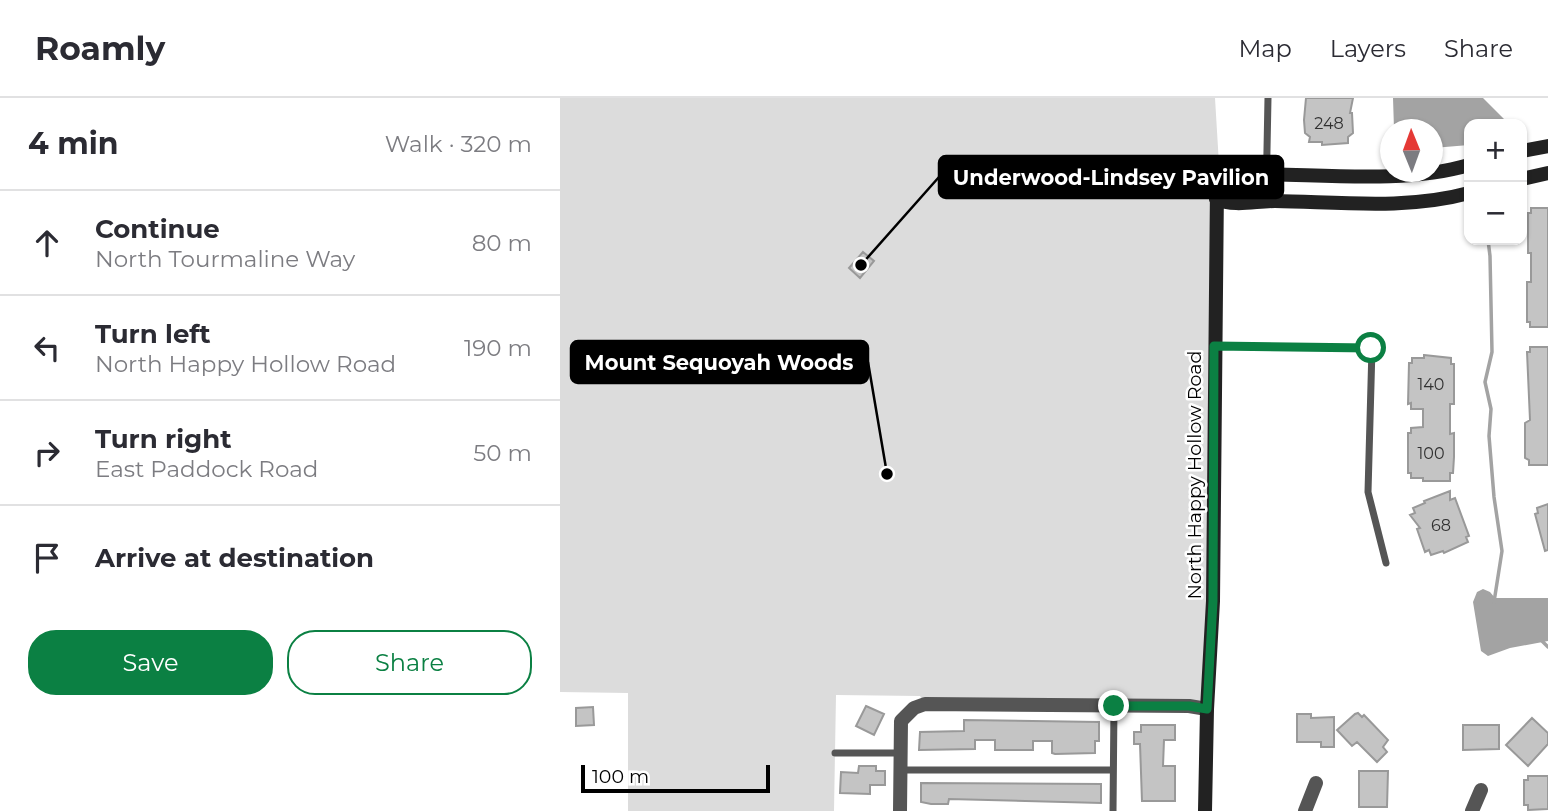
<!DOCTYPE html>
<html lang="en">
<head>
<meta charset="utf-8">
<style>
	:root { --surface:#fff; --page:#f2f2f3; --text:#2b2b33; --muted:#7c7c81; --line:#e1e1e2; --accent:#0b8043 }
	body { margin:0; font-family:Montserrat,sans-serif; background:var(--page); color:var(--text) }
	.controls { position:absolute; right:21px; top:21px; display:grid; overflow:hidden; border-radius:14px; box-shadow:0 2px 5px #0004 }
	.controls button { width:63px; height:63px; display:grid; place-items:center; padding:0; border:0; border-bottom:2px solid var(--line); background:var(--surface); color:var(--text); font:35px sans-serif }
	.compass { position:absolute; left:820px; top:21px; width:63px; height:63px; border-radius:50%; background:var(--surface); box-shadow:0 2px 5px #0004; rotate:359deg }
	.scale { position:absolute; left:21px; bottom:18px; width:189px; box-sizing:border-box; padding-left:7px; border:4px solid #000; border-top:0; font-size:19px; line-height:24px; white-space:nowrap; color:#000; -webkit-text-stroke:5px #fff; paint-order:stroke }
	.stop { position:absolute; width:21px; height:21px; margin:-16px; border:5px solid #0b8043; border-radius:50%; background:#fff }
	.stop.end { background:#0b8043; border-color:#fff; box-shadow:0 2px 7px #0008 }
	.list { margin:0; padding:0; list-style:none }
	h2 { display:flex; justify-content:space-between; align-items:center; height:91px; margin:0; padding:0 28px; font-size:30px }
	h2 small { font-size:23px; font-weight:400; color:var(--muted) }
	.list li { display:grid; grid-template-columns:46px 1fr auto; gap:21px; align-items:center; box-sizing:border-box; height:105px; padding:0 28px; border-top:2px solid var(--line) }
	.list b { display:block; font-size:26px; white-space:nowrap }
	.list p { margin:0; font-size:23px; white-space:nowrap; color:var(--muted) }
	.list em { font-size:23px; font-style:normal; color:var(--muted) }
	.actions { display:flex; gap:14px; padding:21px 28px }
	.actions a { flex:1; padding:16px 0; border:2px solid var(--accent); border-radius:28px; text-align:center; font-size:24px; color:var(--accent) }
	.actions .main { background:var(--accent); color:#fff }
	.icon { flex:none; width:38px; height:38px; fill:none; stroke:currentColor; stroke-width:2; stroke-linecap:round; stroke-linejoin:round }
	.map { position:relative; flex:none; width:988px; height:713px; overflow:hidden }
	header { display:flex; align-items:center; gap:42px; box-sizing:border-box; height:98px; padding:0 35px; background:var(--surface); border-bottom:2px solid var(--line) }
	header strong { font-size:33px }
	nav { display:flex; gap:38px; margin-inline-start:auto; font-size:24px }
	main { display:flex }
	aside { flex:1; background:var(--surface) }
	.map>svg:first-child { display:block }
	.green { fill:#dcdcdc }
	.water { fill:#a3a3a3 }
	.lines { fill:none; stroke-linecap:round; stroke-linejoin:round }
	.stream { stroke:#a3a3a3; stroke-width:3.5 }
	.building { fill:#c4c4c4; stroke:#999; stroke-width:2 }
	.lane { stroke:#555; stroke-width:7 }
	.street { stroke:#555; stroke-width:14 }
	.secondary { stroke:#222; stroke-width:14 }
	.route { stroke:#0b8043; stroke-width:9 }
	.labels { text-anchor:middle; stroke-width:5; stroke-linejoin:round; paint-order:stroke }
	.number-label { font-size:16px; fill:#313131 }
	.street-label { font-size:19px; fill:#000; stroke:#fff }
	.leader { fill:none; stroke:#000; stroke-width:2.5 }
	.callout-dot { fill:#000; stroke:#fff; stroke-width:2.5 }
	.callout { fill:#000; stroke:#000; stroke-width:2.5 }
	.callout-label { font-size:21px; text-anchor:middle; font-weight:bold; fill:#fff }
</style>
</head>
<body>
<header>
<strong>Roamly</strong>
<nav><a>Map</a><a>Layers</a><a>Share</a></nav>
</header>
<main>
<aside>
<h2>4 min<small>Walk · 320 m</small></h2>
<ul class="list">
<li><svg class="icon" aria-label="ahead" viewBox="0 0 24 24"><path d="M12 20V5M6 11l6-6 6 6"/></svg><div><b>Continue</b><p>North Tourmaline Way</p></div><em>80 m</em></li>
<li><svg class="icon" aria-label="left" viewBox="0 0 24 24"><path d="M17 20v-9H6M10 6l-5 5 5 5"/></svg><div><b>Turn left</b><p>North Happy Hollow Road</p></div><em>190 m</em></li>
<li><svg class="icon" aria-label="right" viewBox="0 0 24 24"><path d="M7 20v-9h11M14 6l5 5-5 5"/></svg><div><b>Turn right</b><p>East Paddock Road</p></div><em>50 m</em></li>
<li><svg class="icon" aria-label="arrive" viewBox="0 0 24 24"><path d="M6 21V4h12l-3 4 3 4H6"/></svg><div><b>Arrive at destination</b></div></li>
</ul>
<div class="actions"><a class="main">Save</a><a>Share</a></div>
</aside>
<div class="map">
<svg width="988" height="713" viewBox="0 0 988 713">
	<rect width="100%" height="100%" fill="#fff"/>
	<!-- green -->
	<path class="green" d="M 0,0 L 655,0 L 660,83 L 647,611 L 365,606 L 360,598 L 276,597 L 274,713 L 68,713 L 68,595 L 0,594 Z"/>
	<!-- water -->
	<path class="water" d="M 833,0 L 923,0 L 949,26 L 909,26 L 909,47 L 873,50 L 872,32 L 834,31 Z
		M 923,491 L 930,494 L 935,500 L 988,500 L 988,543 L 950,550 L 928,558 L 921,553 L 913,504 L 917,494 Z"/>
	<g class="lines">
		<!-- stream -->
		<path class="stream" d="M 928,142 L 930,158 L 932,254 L 925,284 L 931,311 L 929,338 L 934,399 L 942,453 L 934,504
			M 982,543 L 988,549"/>
	</g>
	<!-- building -->
	<path class="building" d="M 746,0 L 793,0 L 790,15 L 792,15 L 793,35 L 788,39 L 788,45 L 762,47 L 762,44 L 749,44 L 750,39 L 745,35 L 744,22 Z
		M 971,110 L 988,110 L 988,229 L 970,229 L 970,224 L 967,224 L 967,184 L 971,184 L 971,155 L 968,155 L 968,115 L 971,115 Z
		M 303,154 L 314,163 L 300,180 L 289,170 Z
		M 970,249 L 988,249 L 988,367 L 969,367 L 969,362 L 965,360 L 965,325 L 970,322 L 967,254 L 970,254 Z
		M 864,257 L 891,260 L 891,266 L 894,266 L 894,306 L 890,306 L 890,336 L 894,335 L 894,359 L 893,375 L 890,375 L 890,383 L 863,383 L 863,380 L 851,380 L 851,375 L 848,375 L 848,335 L 851,335 L 851,330 L 863,329 L 863,311 L 851,311 L 851,305 L 848,306 L 849,265 L 852,265 L 852,260 L 864,260 Z
		M 890,393 L 890,402 L 895,400 L 909,438 L 906,439 L 908,444 L 884,455 L 883,453 L 871,457 L 869,452 L 865,454 L 857,431 L 860,430 L 850,417 L 855,415 L 853,410 L 865,405 L 864,403 Z
		M 988,406 L 988,452 L 985,453 L 975,416 L 978,415 L 977,410 Z
		M 306,608 L 324,616 L 314,637 L 296,628 Z
		M 33,609 L 34,627 L 16,628 L 16,610 Z
		M 798,615 L 802,619 L 804,617 L 828,642 L 823,649 L 827,654 L 817,664 L 797,644 L 792,648 L 777,632 L 795,616 Z
		M 737,616 L 751,616 L 751,620 L 774,619 L 774,649 L 761,649 L 761,644 L 737,644 Z
		M 972,620 L 988,635 L 988,646 L 968,668 L 946,647 Z
		M 404,622 L 539,624 L 539,643 L 535,643 L 535,655 L 495,656 L 492,655 L 492,643 L 473,643 L 473,652 L 435,652 L 435,642 L 415,642 L 415,651 L 359,652 L 360,634 L 404,633 Z
		M 581,627 L 615,627 L 615,642 L 604,642 L 603,668 L 615,668 L 615,703 L 582,703 L 580,646 L 574,646 L 574,634 L 581,634 Z
		M 903,627 L 939,627 L 939,651 L 903,652 Z
		M 299,668 L 316,668 L 316,673 L 325,673 L 325,687 L 310,687 L 310,696 L 280,695 L 281,674 L 298,675 Z
		M 799,673 L 828,673 L 827,709 L 799,709 Z
		M 968,678 L 988,678 L 988,711 L 968,712 L 968,707 L 964,707 L 964,682 L 968,682 Z
		M 361,685 L 541,686 L 541,705 L 389,701 L 388,706 L 371,706 L 361,704 Z"/>
	<g class="lines">
		<!-- lane -->
		<path class="lane" d="M 706,103 L 708,0
			M 655,248 L 812,250 L 808,394 L 826,465
			M 275,655 L 340,655
			M 340,672 L 553,672
			M 553,713 L 554,608"/>
		<!-- street -->
		<path class="street" d="M 340,713 L 341,623 L 354,610 L 365,606 L 629,608 L 647,611
			M 745,713 L 756,685
			M 912,713 L 921,692"/>
		<!-- secondary -->
		<path class="secondary" d="M 962,53 L 988,48
			M 962,81 L 988,75
			M 656,101 C 676,109 694,103 715,103 C 779,104 847,112 909,95
			M 645,713 L 647,611 L 653,503 L 657,89 L 660,83 L 682,76 C 754,75 840,87 909,67"/>
	</g>
	<g class="lines">
		<!-- route -->
		<path class="route" d="M 554,608 L 629,608 L 647,611 L 653,503 L 654,248 L 811,250"/>
	</g>
	<g class="labels">
		<!-- number labels -->
		<g class="number-label">
			<text x="769" y="31">248</text>
			<text x="871" y="292">140</text>
			<text x="871" y="361">100</text>
			<text x="881" y="433">68</text>
		</g>
		<!-- street labels -->
		<g class="street-label">
			<text transform="translate(634 377) rotate(-90)" y="7">North Happy Hollow Road</text>
		</g>
	</g>
	<!-- callouts -->
	<path class="leader" d="M301 167L379 79M327 376L308 264"/>
	<g class="callout-dot">
		<circle cx="301" cy="167" r="7"/>
		<circle cx="327" cy="376" r="7"/>
	</g>
	<g class="callout">
		<rect x="379" y="58" width="344" height="42" rx="7"/>
		<rect x="11" y="243" width="297" height="42" rx="7"/>
	</g>
	<g class="callout-label">
		<text x="551" y="87">Underwood-Lindsey Pavilion</text>
		<text x="159" y="272">Mount Sequoyah Woods</text>
	</g>
</svg>
<div class="controls">
<button>+</button>
<button>−</button>
</div>
<svg class="compass" viewBox="-18 -18 36 36"><path d="M0-13l5 13h-10z" fill="#e53935"/><path d="M0 13l5-13h-10z" fill="#7c7c81"/></svg>
<div class="scale">100 m</div>
<div class="stop" style="left:811px;top:250px"></div>
<div class="stop end" style="left:554px;top:608px"></div>
</div>
</main>
</body>
</html>
